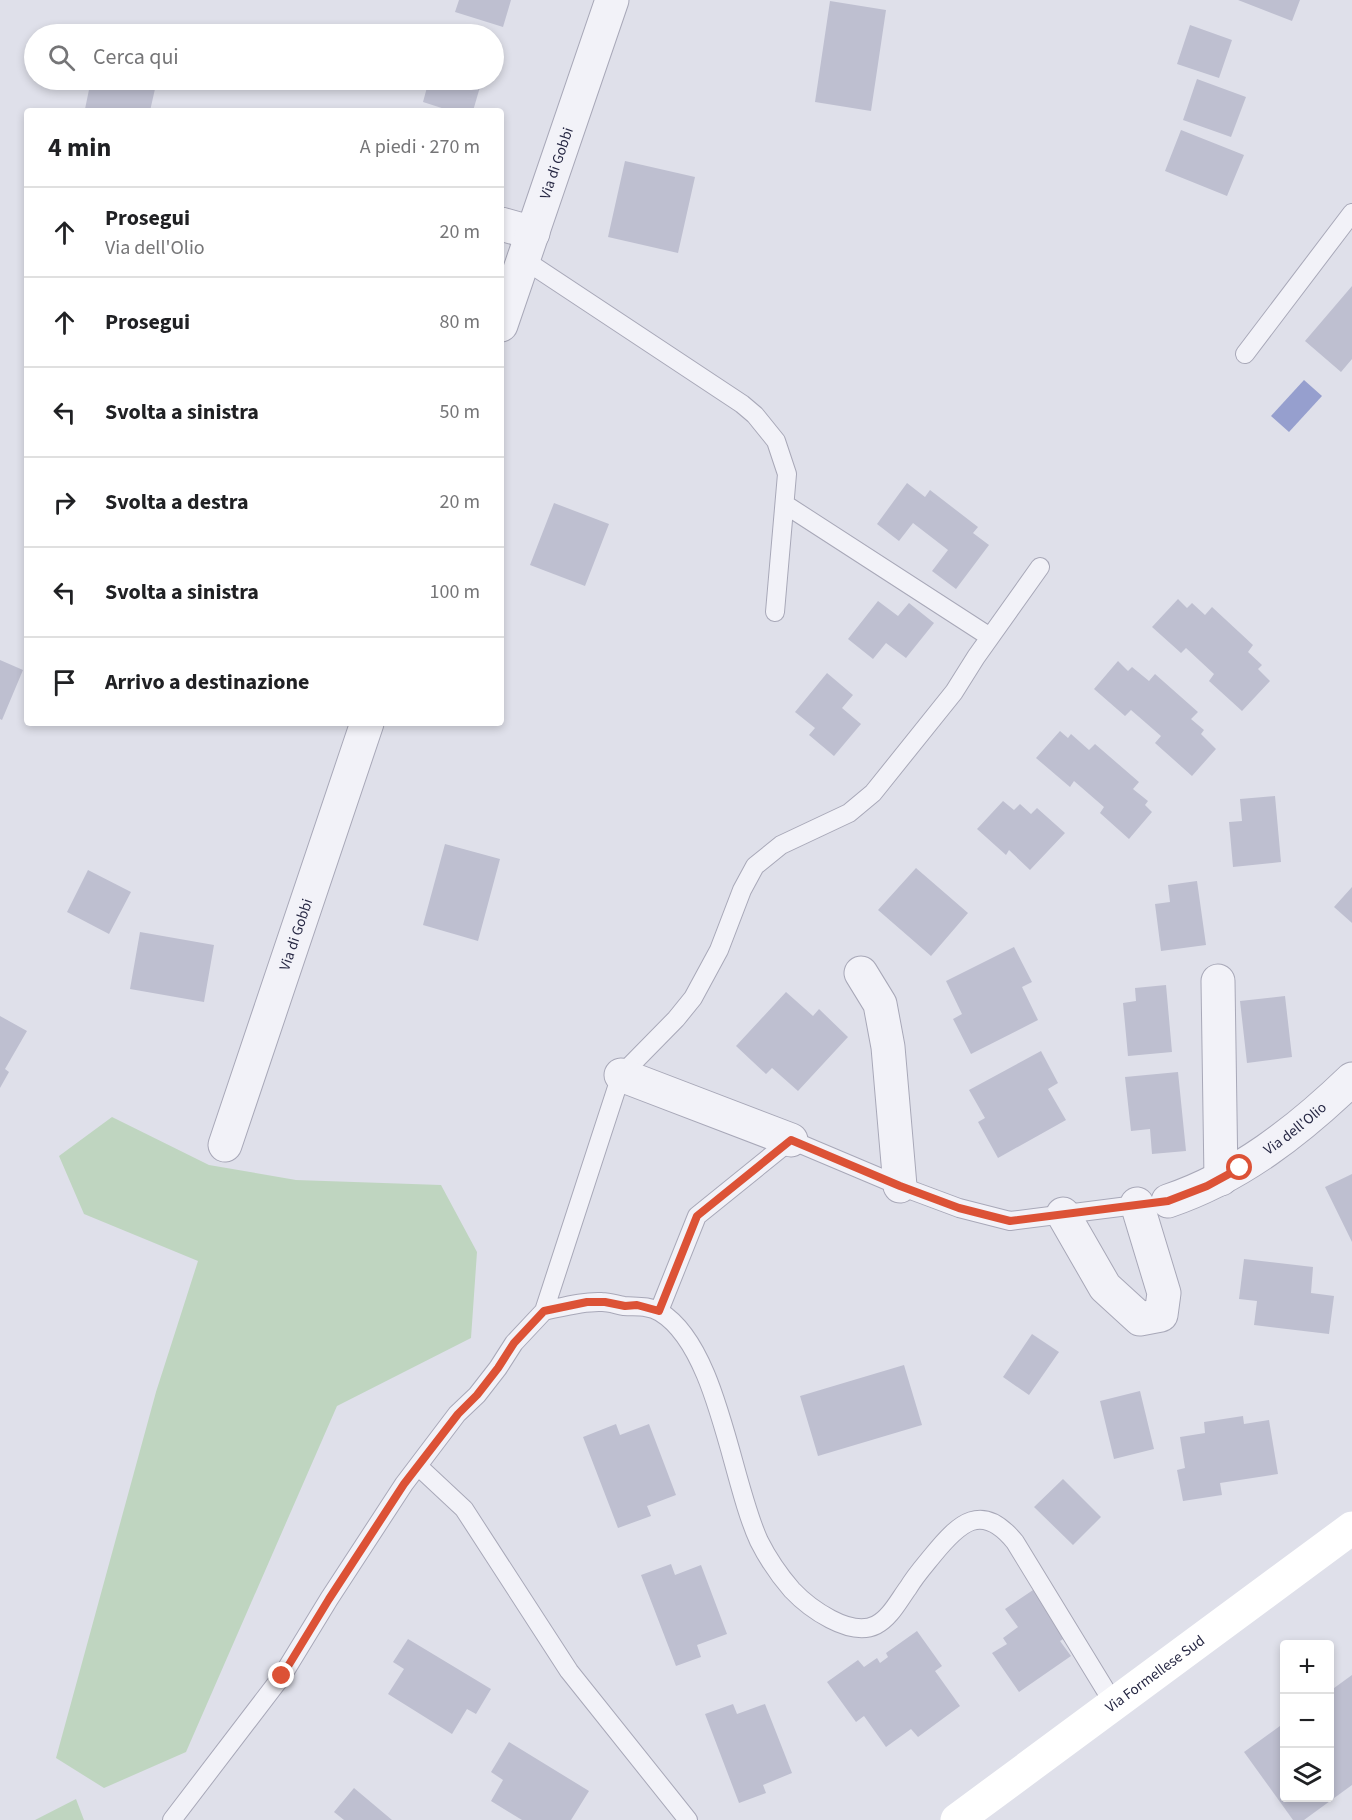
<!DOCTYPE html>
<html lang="it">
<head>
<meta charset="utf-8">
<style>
	:root { --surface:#fff; --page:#f2f2f2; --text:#202124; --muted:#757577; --line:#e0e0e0 }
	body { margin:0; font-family:"Source Sans 3",sans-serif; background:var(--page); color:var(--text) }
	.controls { position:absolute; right:18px; bottom:18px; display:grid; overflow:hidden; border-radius:6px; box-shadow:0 3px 9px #0003 }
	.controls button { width:54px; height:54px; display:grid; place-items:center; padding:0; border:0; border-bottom:2px solid var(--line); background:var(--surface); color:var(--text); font:30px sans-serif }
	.stop { position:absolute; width:18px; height:18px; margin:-14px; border:4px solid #dc5236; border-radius:50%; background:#fff }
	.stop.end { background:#dc5236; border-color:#fff; box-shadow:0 2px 6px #0008 }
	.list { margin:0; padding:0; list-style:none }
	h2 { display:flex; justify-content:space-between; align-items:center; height:78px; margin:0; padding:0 24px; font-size:26px }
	h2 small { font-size:20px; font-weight:400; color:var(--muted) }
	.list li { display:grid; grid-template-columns:39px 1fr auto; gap:18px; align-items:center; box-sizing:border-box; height:90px; padding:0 24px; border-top:2px solid var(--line) }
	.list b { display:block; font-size:22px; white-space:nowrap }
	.list p { margin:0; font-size:20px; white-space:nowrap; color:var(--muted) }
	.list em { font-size:20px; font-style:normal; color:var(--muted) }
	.icon { flex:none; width:33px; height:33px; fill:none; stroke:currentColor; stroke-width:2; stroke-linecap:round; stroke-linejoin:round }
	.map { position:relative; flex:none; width:1352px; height:1820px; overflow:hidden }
	.search { position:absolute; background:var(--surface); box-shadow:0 3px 9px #0003; left:24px; top:24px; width:480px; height:66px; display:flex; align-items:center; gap:15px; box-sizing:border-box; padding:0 21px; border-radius:33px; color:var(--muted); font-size:22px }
	.panel { position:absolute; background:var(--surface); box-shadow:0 3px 9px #0003; left:24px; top:108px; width:480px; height:618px; border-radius:6px }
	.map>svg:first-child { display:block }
	.green { fill:#bfd5c0 }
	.water { fill:#969fce }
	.building { fill:#bebfd0 }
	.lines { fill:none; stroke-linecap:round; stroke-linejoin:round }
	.lane-casing { stroke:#a8a8b8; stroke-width:20 }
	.street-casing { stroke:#a8a8b8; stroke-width:35 }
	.lane { stroke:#f2f2f8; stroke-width:18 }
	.street { stroke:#f2f2f8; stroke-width:33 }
	.secondary { stroke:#fff; stroke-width:33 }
	.route { stroke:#dc5236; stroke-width:8 }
	.labels { text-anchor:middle; stroke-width:4.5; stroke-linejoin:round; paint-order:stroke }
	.street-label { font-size:15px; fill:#262743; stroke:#efeff7 }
</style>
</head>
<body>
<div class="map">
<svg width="1352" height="1820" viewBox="0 0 1352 1820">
	<rect width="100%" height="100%" fill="#dfe0ea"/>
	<!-- green -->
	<path class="green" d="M 112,1117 L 209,1165 L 296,1180 L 441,1185 L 477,1252 L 471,1338 L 337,1406 L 186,1752 L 104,1788 L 56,1758 L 156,1392 L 198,1261 L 84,1214 L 59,1156 Z
		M 76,1799 L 84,1820 L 35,1820 Z"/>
	<!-- water -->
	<path class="water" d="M 1304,380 L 1322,396 L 1289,432 L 1271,416 Z"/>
	<!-- building -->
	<path class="building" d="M 459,0 L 511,0 L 503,27 L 455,12 Z
		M 1238,0 L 1300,0 L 1292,21 Z
		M 830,1 L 886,10 L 871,111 L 815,102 Z
		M 1190,25 L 1232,40 L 1219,78 L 1177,64 Z
		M 1197,79 L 1246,97 L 1231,137 L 1183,120 Z
		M 91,80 L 157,80 L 150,111 L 96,111 L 85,109 Z
		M 429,80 L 482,80 L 473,111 L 451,111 L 423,102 Z
		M 1181,130 L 1244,155 L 1227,196 L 1165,171 Z
		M 625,161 L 695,177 L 678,253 L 608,237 Z
		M 1352,286 L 1352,359 L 1341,372 L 1305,341 Z
		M 907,483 L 925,497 L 930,490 L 978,527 L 973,533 L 989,545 L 956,589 L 932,571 L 948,550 L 913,523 L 899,541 L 877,524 Z
		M 554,503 L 609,524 L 585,586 L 530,565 Z
		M 1178,599 L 1187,608 L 1192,603 L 1205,615 L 1212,607 L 1253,645 L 1248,652 L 1262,665 L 1258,669 L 1270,681 L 1242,711 L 1209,681 L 1214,674 L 1186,648 L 1181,653 L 1152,627 Z
		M 878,601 L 898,616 L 909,603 L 934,623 L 906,658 L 886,643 L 873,659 L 848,639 Z
		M 0,660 L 23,670 L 2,720 L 0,719 Z
		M 1118,661 L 1128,671 L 1132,667 L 1149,681 L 1155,674 L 1198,712 L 1191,719 L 1204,730 L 1201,734 L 1216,749 L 1192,776 L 1155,743 L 1161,736 L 1131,710 L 1125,716 L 1094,689 Z
		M 827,673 L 853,695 L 842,708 L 861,724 L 834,756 L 809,735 L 815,728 L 795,712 Z
		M 1060,731 L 1068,738 L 1071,734 L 1089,750 L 1095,744 L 1139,782 L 1133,789 L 1148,801 L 1145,805 L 1152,812 L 1129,839 L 1100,813 L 1104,807 L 1074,781 L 1070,787 L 1036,758 Z
		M 1275,796 L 1281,862 L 1233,867 L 1229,822 L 1242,821 L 1240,799 Z
		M 1003,801 L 1014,810 L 1020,804 L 1031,814 L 1037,808 L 1065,833 L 1030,870 L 1009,850 L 1006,855 L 977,829 Z
		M 445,844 L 500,859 L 478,941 L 423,925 Z
		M 916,868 L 968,913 L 931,956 L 878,910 Z
		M 88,870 L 131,892 L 109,934 L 67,912 Z
		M 1197,881 L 1206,945 L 1161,951 L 1155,904 L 1170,902 L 1168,885 Z
		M 1352,887 L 1352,923 L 1334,907 Z
		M 140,932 L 214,945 L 204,1002 L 130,989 Z
		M 1014,947 L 1032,982 L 1022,987 L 1038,1020 L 971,1054 L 953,1019 L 962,1014 L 946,981 Z
		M 1166,985 L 1172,1052 L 1128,1056 L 1123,1003 L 1136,1001 L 1135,988 Z
		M 786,992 L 813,1016 L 819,1009 L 848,1037 L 798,1091 L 772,1068 L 766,1074 L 736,1046 Z
		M 1285,996 L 1292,1057 L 1247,1063 L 1240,1001 Z
		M 0,1016 L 27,1031 L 5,1069 L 9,1072 L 0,1088 Z
		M 1041,1051 L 1058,1083 L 1048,1089 L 1066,1120 L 998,1158 L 978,1122 L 985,1118 L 969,1090 Z
		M 1178,1072 L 1186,1151 L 1152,1154 L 1150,1129 L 1131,1131 L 1125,1077 Z
		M 1352,1174 L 1352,1242 L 1325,1187 Z
		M 1244,1259 L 1313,1267 L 1311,1293 L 1334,1296 L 1329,1334 L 1254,1325 L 1257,1301 L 1239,1299 Z
		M 1032,1334 L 1059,1352 L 1029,1395 L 1003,1377 Z
		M 904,1365 L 922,1425 L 818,1456 L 800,1396 Z
		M 1140,1391 L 1154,1449 L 1114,1459 L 1100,1401 Z
		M 1243,1416 L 1244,1424 L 1269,1420 L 1278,1474 L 1220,1483 L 1222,1495 L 1183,1501 L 1177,1470 L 1185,1468 L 1180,1437 L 1205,1433 L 1204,1422 Z
		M 616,1424 L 620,1435 L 649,1424 L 676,1495 L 647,1506 L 651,1516 L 618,1528 L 583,1437 Z
		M 1063,1479 L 1101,1517 L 1073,1545 L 1034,1507 Z
		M 671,1564 L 675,1575 L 701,1565 L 727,1634 L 697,1645 L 701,1657 L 676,1666 L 641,1575 Z
		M 1036,1588 L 1068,1636 L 1060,1641 L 1071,1656 L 1019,1692 L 992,1653 L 1007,1644 L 1003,1638 L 1018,1627 L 1005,1609 Z
		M 917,1631 L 942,1666 L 935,1671 L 960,1706 L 918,1737 L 911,1729 L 886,1747 L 864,1716 L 856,1722 L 827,1682 L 858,1660 L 864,1667 L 877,1658 L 880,1663 L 888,1657 L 886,1653 Z
		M 408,1639 L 491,1689 L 476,1714 L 467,1709 L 452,1734 L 388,1694 L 404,1669 L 393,1662 Z
		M 1352,1675 L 1352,1785 L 1304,1820 L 1293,1820 L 1244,1752 L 1284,1723 L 1284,1798 L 1330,1798 L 1330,1691 Z
		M 733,1704 L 737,1714 L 765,1704 L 792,1773 L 763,1785 L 766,1793 L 739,1803 L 705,1714 Z
		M 509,1742 L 589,1791 L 571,1820 L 522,1820 L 491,1801 L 503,1780 L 491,1772 Z
		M 354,1788 L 392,1820 L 344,1820 L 334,1812 Z"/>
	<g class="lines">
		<defs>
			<path id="lane" d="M 523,259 L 742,404 L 755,415 L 776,441 L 787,474 L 775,612
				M 1245,354 L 1352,213
				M 786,505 L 990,637
				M 544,1311 C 563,1307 583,1301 602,1302 C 610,1302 617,1305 624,1306 C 636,1307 648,1305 660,1312 C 718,1347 731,1481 759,1541 C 768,1559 779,1575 792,1590 C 809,1608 850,1638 876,1625 C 890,1618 899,1600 908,1588 C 915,1576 924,1566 933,1555 C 959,1523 982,1501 1015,1542 L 1114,1704
				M 659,1311 L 697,1216 L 791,1140 L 900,1186 L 959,1208 L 1010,1221 L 1144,1204
				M 418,1466 L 464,1509 L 569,1671 L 688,1820
				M 172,1820 L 282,1676 L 329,1599 L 404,1484 L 457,1414 L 477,1395 L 498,1368 L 514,1343 L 544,1311 L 621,1075 L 676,1019 L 693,998 L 719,950 L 742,890 L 755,866 L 781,845 L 849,813 L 873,793 L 954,692 L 976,657 L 1040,567"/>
			<g id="street">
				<path d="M 501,224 L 533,233"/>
				<path id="s1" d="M 501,325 L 612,0"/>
				<path d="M 861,973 L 880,1004 L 888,1047 L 900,1186"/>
				<path d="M 1218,981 L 1221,1179"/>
				<path d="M 621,1075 L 791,1140"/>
				<path id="s2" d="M 225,1145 L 367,723"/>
				<path id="s3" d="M 1168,1201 C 1239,1177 1298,1131 1352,1079"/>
				<path d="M 1063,1214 L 1105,1287 L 1140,1319 L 1161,1315 L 1164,1293 L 1137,1204"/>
			</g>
		</defs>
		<!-- lane casing -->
		<use href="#lane" class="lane-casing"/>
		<!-- street casing -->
		<use href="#street" class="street-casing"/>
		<!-- lane -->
		<use href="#lane" class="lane"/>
		<!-- street -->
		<use href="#street" class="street"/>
		<!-- secondary -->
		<path class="secondary" id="s4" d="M 957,1820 L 1352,1528"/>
	</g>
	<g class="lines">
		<!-- route -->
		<path class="route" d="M 282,1676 L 329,1599 L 404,1484 L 458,1414 L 477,1395 L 498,1368 L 514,1343 L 544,1311 L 587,1302 L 605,1302 L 625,1306 L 637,1305 L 659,1311 L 697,1216 L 791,1140 L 900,1186 L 959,1208 L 1010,1221 L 1168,1201 L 1207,1186 L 1240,1168"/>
	</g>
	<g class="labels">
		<!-- street labels -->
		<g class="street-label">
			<text dy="5" stroke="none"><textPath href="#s1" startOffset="171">Via di Gobbi</textPath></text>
			<text dy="5" stroke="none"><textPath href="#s2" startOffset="222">Via di Gobbi</textPath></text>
			<text dy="5" stroke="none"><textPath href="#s3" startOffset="147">Via dell'Olio</textPath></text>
			<text dy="5" stroke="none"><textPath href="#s4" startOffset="246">Via Formellese Sud</textPath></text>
		</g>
	</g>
</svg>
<div class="controls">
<button>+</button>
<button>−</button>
<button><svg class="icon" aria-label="layers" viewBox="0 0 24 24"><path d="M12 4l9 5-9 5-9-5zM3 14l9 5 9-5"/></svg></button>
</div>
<div class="stop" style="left:1240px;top:1168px"></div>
<div class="stop end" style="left:282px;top:1676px"></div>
<div class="search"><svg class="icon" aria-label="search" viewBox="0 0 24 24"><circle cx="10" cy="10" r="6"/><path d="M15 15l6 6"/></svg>Cerca qui</div>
<section class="panel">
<h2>4 min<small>A piedi · 270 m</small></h2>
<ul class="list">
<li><svg class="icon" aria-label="ahead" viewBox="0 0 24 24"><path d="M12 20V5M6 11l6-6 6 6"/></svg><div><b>Prosegui</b><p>Via dell'Olio</p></div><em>20 m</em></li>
<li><svg class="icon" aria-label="ahead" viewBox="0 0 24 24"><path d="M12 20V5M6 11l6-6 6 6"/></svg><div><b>Prosegui</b></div><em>80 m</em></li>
<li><svg class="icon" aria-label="left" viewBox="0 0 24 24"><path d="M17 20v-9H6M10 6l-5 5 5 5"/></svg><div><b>Svolta a sinistra</b></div><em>50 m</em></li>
<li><svg class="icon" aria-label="right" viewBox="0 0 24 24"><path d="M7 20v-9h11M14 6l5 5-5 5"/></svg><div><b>Svolta a destra</b></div><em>20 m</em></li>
<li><svg class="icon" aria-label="left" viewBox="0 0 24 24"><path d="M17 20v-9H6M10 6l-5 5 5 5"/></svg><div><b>Svolta a sinistra</b></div><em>100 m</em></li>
<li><svg class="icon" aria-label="arrive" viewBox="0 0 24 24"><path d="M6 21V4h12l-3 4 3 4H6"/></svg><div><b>Arrivo a destinazione</b></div></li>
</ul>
</section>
</div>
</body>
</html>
